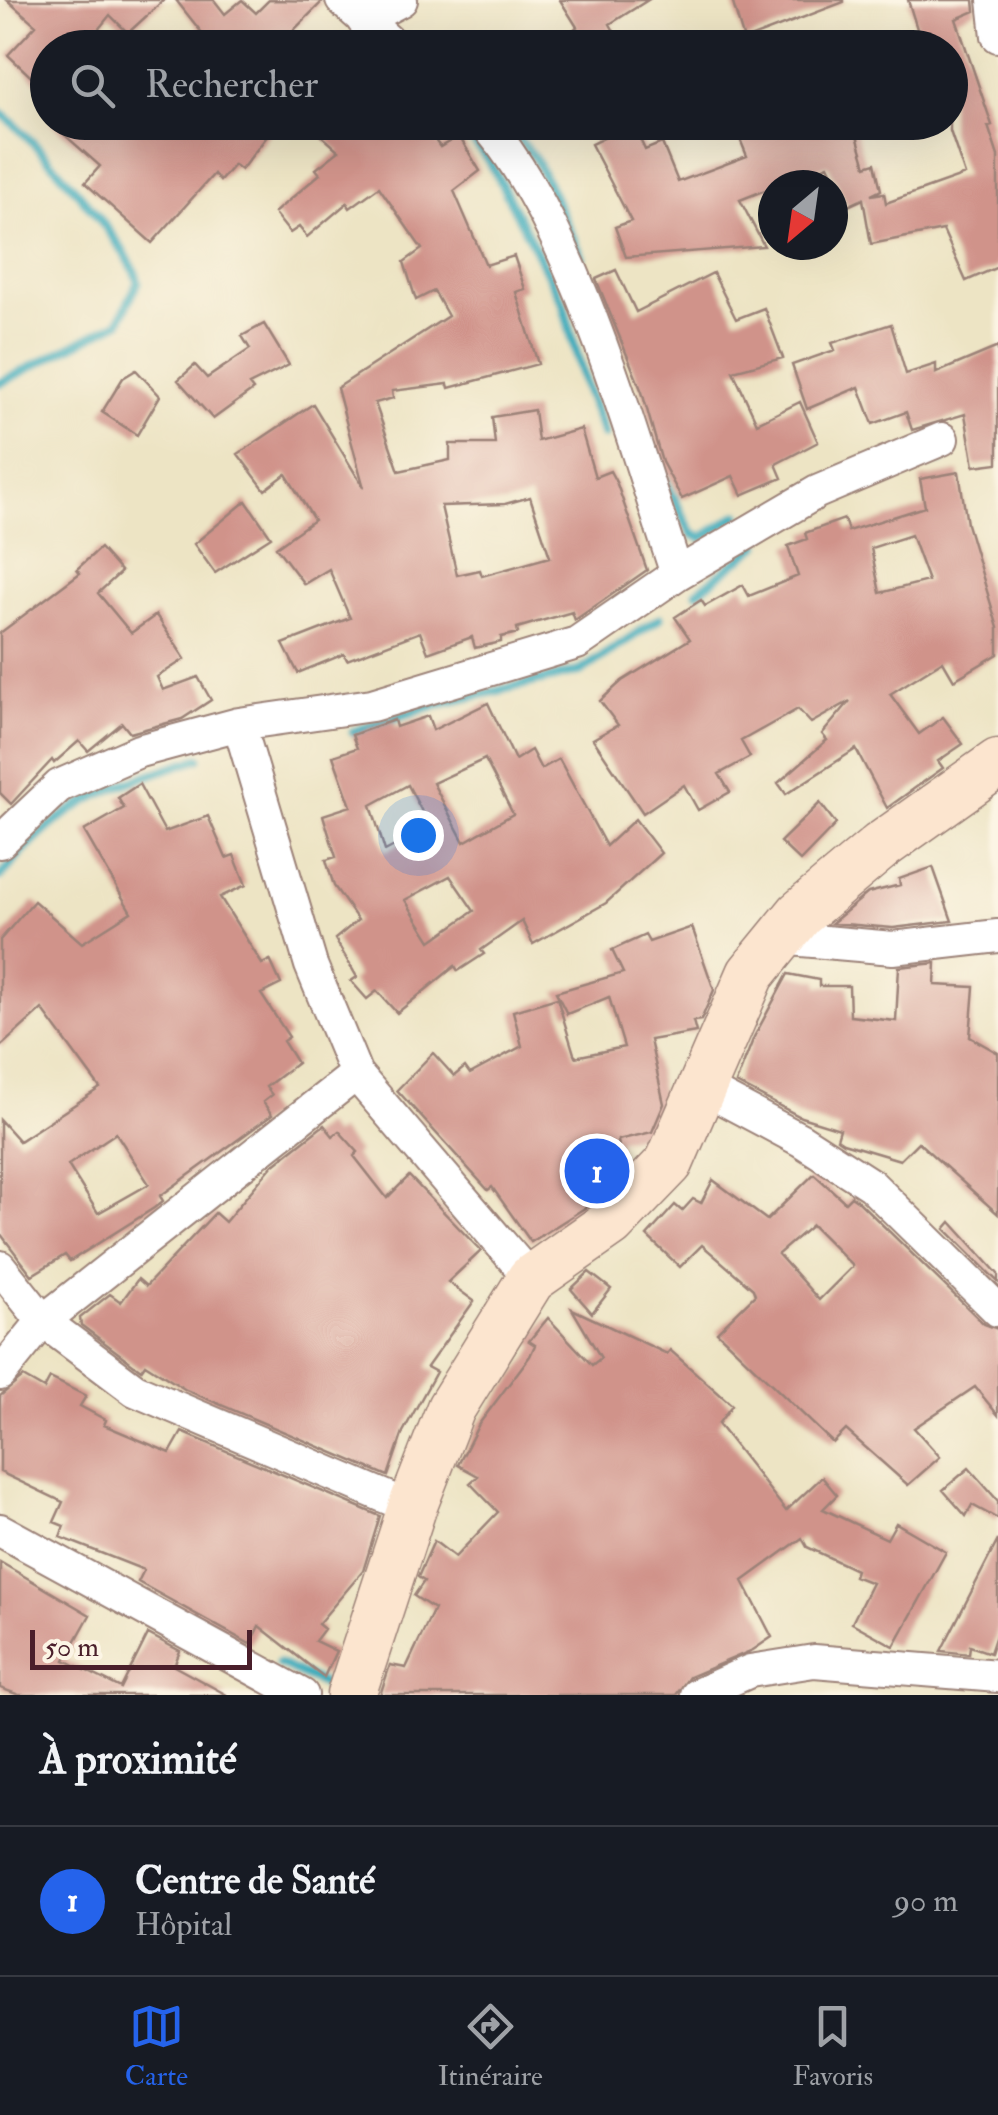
<!DOCTYPE html>
<html lang="fr">
<head>
<meta charset="utf-8">
<style>
	:root { --surface:#171b24; --page:#242831; --text:#f1f3f6; --muted:#9ea1a6; --line:#363941; --accent:#2563eb }
	body { margin:0; font-family:"IM FELL Double Pica",serif; background:var(--page); color:var(--text) }
	.compass { position:absolute; left:758px; top:170px; width:90px; height:90px; border-radius:50%; background:var(--surface); box-shadow:0 10px 40px #0002; rotate:209deg }
	.scale { position:absolute; left:30px; bottom:25px; width:222px; box-sizing:border-box; padding-left:10px; border:5px solid #4a1f2b; border-top:0; font-size:28px; line-height:35px; white-space:nowrap; color:#4a1f2b; -webkit-text-stroke:8px #fcf5e5; paint-order:stroke }
	.you { position:absolute; left:418px; top:835px; width:35px; height:35px; margin:-25px; border:8px solid #fff; border-radius:50%; background:#1a73e8; box-shadow:0 0 0 15px #1a73e833 }
	.badge { display:grid; place-items:center; width:65px; height:65px; border-radius:50%; background:var(--accent); color:#fff; font-size:32px; font-weight:700 }
	.pin { position:absolute; translate:-50% -50%; border:5px solid #fff; box-shadow:0 2px 10px #0006 }
	.list { margin:0; padding:0; list-style:none }
	h2 { display:flex; justify-content:space-between; align-items:center; height:130px; margin:0; padding:0 40px; font-size:42px }
	h2 small { font-size:32px; font-weight:400; color:var(--muted) }
	.list li { display:grid; grid-template-columns:65px 1fr auto; gap:30px; align-items:center; box-sizing:border-box; height:150px; padding:0 40px; border-top:2px solid var(--line) }
	.list b { display:block; font-size:38px; white-space:nowrap }
	.list p { margin:0; font-size:32px; white-space:nowrap; color:var(--muted) }
	.list em { font-size:32px; font-style:normal; color:var(--muted) }
	.icon { flex:none; width:55px; height:55px; fill:none; stroke:currentColor; stroke-width:2; stroke-linecap:round; stroke-linejoin:round }
	.map { position:relative; flex:none; width:998px; height:1695px; overflow:hidden }
	.search { position:absolute; background:var(--surface); box-shadow:0 10px 40px #0002; left:30px; right:30px; top:30px; height:110px; display:flex; align-items:center; gap:25px; box-sizing:border-box; padding:0 35px; border-radius:55px; color:var(--muted); font-size:38px }
	.sheet { height:280px; background:var(--surface) }
	nav { display:flex; justify-content:space-around; align-items:center; box-sizing:border-box; height:140px; border-top:2px solid var(--line); background:var(--surface); font-size:28px; color:var(--muted) }
	nav a { display:grid; justify-items:center; gap:5px }
	nav .on { color:var(--accent) }
	.map>svg:first-child { display:block }
	.lines { fill:none; stroke-linecap:round; stroke-linejoin:round }
	.stream { stroke:#3eacbc; stroke-width:9 }
	.building { fill:#d0938a; fill-rule:evenodd }
	.minor-casing { stroke:#9c8278; stroke-width:36 }
	.secondary-casing { stroke:#9c8278; stroke-width:51 }
	.minor { stroke:#fff; stroke-width:32 }
	.secondary { stroke:#fce5cf; stroke-width:48 }
</style>
</head>
<body>
<div class="map">
<svg width="998" height="1695" viewBox="0 0 998 1695">
	<rect width="100%" height="100%" fill="#fcf5e5"/>
	<filter id="ink" filterUnits="userSpaceOnUse"><feTurbulence type="fractalNoise" baseFrequency=".01" numOctaves="2"/><feDisplacementMap in="SourceGraphic" scale="20" xChannelSelector="R" yChannelSelector="G"/><feConvolveMatrix kernelMatrix="1 2 1 2 8 2 1 2 1" color-interpolation-filters="sRGB"/></filter>
	<filter id="wash" filterUnits="userSpaceOnUse"><feTurbulence type="fractalNoise" baseFrequency=".0048" numOctaves="4" result="noise"/><feDisplacementMap in="SourceGraphic" scale="40" xChannelSelector="R" yChannelSelector="G"/><feGaussianBlur stdDeviation="2.25" result="paint"/><feColorMatrix in="noise" values="0 0 0 0 0 0 0 0 0 0 0 0 0 0 0 0 0 1.4 0 .05"/><feComposite in="paint" operator="in"/></filter>
	<g filter="url(#wash)">
		<rect width="100%" height="100%" fill="#ede4c4"/>
		<g class="lines">
			<!-- stream -->
			<path class="stream" d="M 0,112 C 31,135 131,247 138,282 L 119,322 L 0,383
				M 459,122 L 491,164 L 563,303 L 585,386 L 604,435
				M 508,127 L 535,158 L 582,257
				M 918,464 L 943,459
				M 657,465 L 692,534 L 702,538 L 738,515
				M 697,592 L 758,545
				M 353,732 L 428,707 L 581,671 L 660,618
				M 0,877 C 70,796 102,791 199,758
				M 279,1664 L 325,1685"/>
		</g>
		<g id="blocks">
			<!-- building -->
			<path class="building" d="M 7,0 L 164,0 L 128,33 L 110,15 L 83,48 L 48,48 L 48,93 L 8,55 L 36,25 Z
				M 176,0 L 214,0 L 225,14 L 242,0 L 256,13 L 269,0 L 323,1 L 276,48 L 214,48 Z
				M 560,0 L 648,0 L 610,24 L 623,48 L 580,48 L 570,32 L 577,27 Z
				M 732,0 L 844,0 L 844,2 L 744,40 Z
				M 908,0 L 974,0 L 975,11 L 956,19 L 992,125 L 988,126 L 998,156 L 998,267 L 966,281 L 943,230 L 871,244 L 863,199 L 848,206 L 828,165 L 740,200 L 764,246 L 626,257 L 615,227 L 631,221 L 591,144 L 633,124 L 645,150 L 662,143 L 678,182 L 747,156 L 733,122 L 853,122 L 866,166 L 875,163 L 881,190 L 871,195 L 884,193 L 886,203 L 965,175 L 950,131 L 950,48 L 923,48 Z
				M 50,122 L 278,122 L 241,170 L 234,165 L 220,181 L 214,174 L 152,243 L 85,183 L 100,166 Z
				M 306,122 L 422,122 L 440,147 L 459,136 L 480,171 L 454,191 L 486,265 L 514,256 L 525,289 L 516,292 L 538,364 L 449,388 L 448,384 L 392,391 L 393,398 L 375,403 L 399,471 L 450,460 L 450,444 L 495,444 L 492,417 L 534,410 L 538,441 L 581,429 L 595,477 L 610,471 L 617,484 L 647,570 L 575,620 L 572,612 L 517,628 L 518,633 L 501,637 L 501,642 L 475,648 L 472,637 L 428,653 L 420,632 L 347,660 L 344,654 L 298,673 L 283,644 L 350,618 L 329,569 L 304,584 L 276,547 L 314,520 L 286,474 L 265,490 L 238,454 L 313,404 L 364,488 L 337,388 L 448,316 L 434,291 L 416,300 L 404,262 L 422,249 L 379,187 L 350,208 L 347,203 L 307,237 L 299,227 L 290,233 L 274,213 L 320,174 L 316,169 L 339,151 ZM 530,497 L 550,557 L 482,576 L 480,570 L 457,575 L 441,506 L 505,504 Z
				M 616,270 L 636,312 L 713,273 L 736,319 L 764,308 L 783,358 L 733,371 L 757,423 L 800,402 L 818,442 L 776,464 L 782,478 L 742,495 L 733,476 L 682,499 L 662,462 L 642,392 L 596,279 Z
				M 264,324 L 289,365 L 249,385 L 253,390 L 213,419 L 178,380 L 195,365 L 207,378 L 250,349 L 242,336 Z
				M 891,324 L 906,374 L 936,364 L 936,373 L 998,347 L 998,463 L 974,466 L 965,414 L 912,430 L 906,412 L 873,424 L 859,387 L 807,409 L 792,365 L 835,350 L 832,343 Z
				M 136,370 L 160,396 L 137,435 L 102,412 L 123,378 Z
				M 959,472 L 967,524 L 998,628 L 998,654 L 954,680 L 943,661 L 890,694 L 919,734 L 943,717 L 963,744 L 938,761 L 943,768 L 887,808 L 856,749 L 786,794 L 778,783 L 827,740 L 822,734 L 850,701 L 811,723 L 798,709 L 741,741 L 750,757 L 719,774 L 730,792 L 698,810 L 684,785 L 643,813 L 593,739 L 618,725 L 600,701 L 622,681 L 690,639 L 675,617 L 701,600 L 705,606 L 743,585 L 749,596 L 798,576 L 788,546 L 807,539 L 805,533 L 844,519 L 848,531 L 925,507 L 920,479 ZM 911,535 L 928,581 L 880,593 L 871,548 Z
				M 246,501 L 271,537 L 215,573 L 194,544 Z
				M 100,548 L 121,572 L 98,593 L 131,633 L 156,615 L 185,659 L 157,677 L 163,690 L 198,677 L 211,700 L 182,719 L 130,733 L 122,723 L 88,751 L 79,741 L 54,763 L 52,760 L 11,804 L 0,793 L 0,633 L 80,573 L 77,569 Z
				M 488,703 L 515,760 L 531,750 L 541,769 L 559,759 L 606,846 L 635,819 L 661,853 L 606,903 L 533,944 L 522,921 L 481,950 L 484,954 L 458,971 L 455,966 L 397,1013 L 377,991 L 367,999 L 351,981 L 357,977 L 335,939 L 358,920 L 334,886 L 326,860 L 336,857 L 323,815 L 351,806 L 333,756 L 357,748 L 352,735 L 394,720 L 396,727 L 428,716 L 433,730 ZM 485,759 L 513,814 L 464,842 L 433,783 ZM 408,785 L 430,827 L 385,851 L 371,805 ZM 450,876 L 474,911 L 431,941 L 405,900 Z
				M 139,784 L 165,832 L 208,816 L 226,858 L 234,855 L 246,885 L 220,897 L 262,964 L 270,960 L 281,984 L 261,994 L 289,1037 L 283,1041 L 297,1063 L 266,1087 L 272,1095 L 263,1102 L 272,1115 L 160,1196 L 163,1201 L 154,1208 L 70,1261 L 65,1255 L 32,1275 L 0,1233 L 0,1120 L 19,1141 L 100,1088 L 42,1009 L 0,1047 L 0,940 L 34,901 L 82,943 L 131,912 L 84,831 L 124,808 L 118,798 ZM 116,1133 L 149,1184 L 98,1213 L 68,1165 Z
				M 820,803 L 836,824 L 800,861 L 780,842 Z
				M 933,867 L 952,921 L 893,928 L 832,923 L 868,893 L 900,885 L 899,879 Z
				M 692,927 L 714,990 L 701,1020 L 693,1021 L 696,1032 L 650,1040 L 664,1104 L 652,1132 L 618,1140 L 622,1172 L 611,1184 L 588,1187 L 591,1204 L 531,1242 L 492,1187 L 488,1190 L 397,1090 L 433,1053 L 454,1076 L 465,1067 L 470,1074 L 522,1046 L 513,1011 L 557,998 L 575,1057 L 624,1047 L 609,997 L 567,1014 L 556,992 L 623,973 L 612,950 L 645,935 L 649,942 Z
				M 936,963 L 935,985 L 974,987 L 970,1037 L 998,1053 L 998,1214 L 918,1142 L 900,1160 L 843,1143 L 837,1139 L 840,1129 L 801,1117 L 736,1083 L 754,1037 L 788,974 L 819,980 L 819,986 L 849,986 L 850,1016 L 896,1021 L 899,967 Z
				M 324,1125 L 333,1136 L 339,1131 L 358,1152 L 354,1156 L 387,1198 L 409,1176 L 481,1251 L 448,1282 L 474,1301 L 427,1367 L 436,1372 L 403,1432 L 388,1476 L 186,1390 L 145,1364 L 141,1370 L 81,1325 L 80,1318 L 110,1294 L 121,1302 L 138,1279 L 146,1286 L 215,1213 L 225,1222 L 273,1165 Z
				M 814,1174 L 845,1202 L 851,1196 L 858,1201 L 984,1324 L 998,1329 L 998,1415 L 975,1387 L 914,1428 L 940,1457 L 908,1485 L 846,1430 L 833,1443 L 717,1332 L 755,1295 L 753,1289 L 702,1245 L 680,1267 L 647,1236 L 675,1205 L 682,1211 L 693,1199 L 701,1203 L 713,1180 L 767,1220 ZM 812,1225 L 853,1266 L 819,1300 L 778,1254 Z
				M 951,1222 L 998,1274 L 998,1282 L 945,1229 Z
				M 589,1272 L 611,1289 L 592,1313 L 571,1289 Z
				M 572,1309 L 667,1354 L 670,1350 L 732,1405 L 718,1424 L 786,1511 L 822,1477 L 837,1495 L 823,1509 L 887,1539 L 896,1523 L 946,1552 L 894,1646 L 852,1623 L 872,1583 L 854,1576 L 856,1570 L 807,1547 L 802,1538 L 743,1581 L 772,1637 L 753,1650 L 689,1677 L 676,1695 L 380,1695 L 390,1665 L 406,1668 L 434,1609 L 414,1596 L 424,1581 L 418,1577 L 434,1541 L 455,1557 L 498,1512 L 470,1483 L 478,1476 L 458,1465 L 479,1424 L 530,1356 L 535,1345 L 529,1341 L 548,1318 L 592,1365 L 601,1358 Z
				M 23,1377 L 44,1389 L 50,1378 L 86,1396 L 80,1406 L 106,1420 L 104,1425 L 170,1453 L 182,1432 L 380,1516 L 363,1571 L 318,1624 L 324,1629 L 315,1641 L 336,1651 L 324,1677 L 259,1626 L 250,1644 L 138,1582 L 144,1570 L 60,1537 L 64,1526 L 54,1522 L 63,1502 L 0,1472 L 0,1396 Z
				M 969,1468 L 998,1501 L 998,1519 L 972,1505 L 966,1516 L 943,1490 Z
				M 998,1540 L 998,1629 L 990,1653 L 970,1646 L 969,1654 L 941,1651 Z
				M 0,1562 L 90,1615 L 65,1660 L 121,1688 L 148,1634 L 180,1651 L 174,1666 L 227,1695 L 19,1695 L 0,1688 Z"/>
		</g>
	</g>
	<g filter="url(#ink)">
		<use href="#blocks" fill-opacity="0" stroke="#9c8278" stroke-width="2.5"/>
		<g class="lines">
			<defs>
				<path id="minor" d="M 342,0 L 396,48
					M 994,0 L 998,36
					M 363,20 L 401,0
					M 484,122 C 575,224 633,443 677,574
					M 239,724 L 311,965 L 356,1074 L 531,1279
					M 0,842 L 59,786 L 139,751 L 239,724 L 372,705 L 577,643 L 677,574 L 817,492 L 942,439
					M 779,938 L 893,948 L 998,936
					M 705,1089 L 801,1140 L 871,1185 L 998,1310
					M 0,1267 L 43,1321 L 135,1390 L 412,1508
					M 0,1374 L 43,1321 L 356,1074
					M 0,1530 L 302,1695
					M 697,1695 L 750,1671 L 814,1661 L 998,1676"/>
				<path id="secondary" d="M 351,1695 L 412,1508 L 451,1408 L 531,1279 L 611,1223 L 669,1163 L 751,974 L 800,914 L 881,846 L 998,763"/>
			</defs>
			<!-- minor casing -->
			<use href="#minor" class="minor-casing"/>
			<!-- secondary casing -->
			<use href="#secondary" class="secondary-casing"/>
			<!-- minor -->
			<use href="#minor" class="minor"/>
			<!-- secondary -->
			<use href="#secondary" class="secondary"/>
		</g>
	</g>
</svg>
<svg class="compass" viewBox="-18 -18 36 36"><path d="M0-13l5 13h-10z" fill="#e53935"/><path d="M0 13l5-13h-10z" fill="#9ea1a6"/></svg>
<div class="scale">50 m</div>
<div class="you"></div>
<div class="pin badge" style="left:597px;top:1171px">1</div>
<div class="search"><svg class="icon" aria-label="search" viewBox="0 0 24 24"><circle cx="10" cy="10" r="6"/><path d="M15 15l6 6"/></svg>Rechercher</div>
</div>
<section class="sheet">
<h2>À proximité<small></small></h2>
<ul class="list">
<li><span class="badge">1</span><div><b>Centre de Santé</b><p>Hôpital</p></div><em>90 m</em></li>
</ul>
</section>
<nav>
<a class="on"><svg class="icon" aria-label="map" viewBox="0 0 24 24"><path d="M3 6l6-2 6 2 6-2v14l-6 2-6-2-6 2zM9 4v14M15 6v14"/></svg>Carte</a>
<a><svg class="icon" aria-label="directions" viewBox="0 0 24 24"><path d="M12 3l9 9-9 9-9-9zM9 14v-3h6M13 9l2 2-2 2"/></svg>Itinéraire</a>
<a><svg class="icon" aria-label="saved" viewBox="0 0 24 24"><path d="M7 4h10v16l-5-4-5 4z"/></svg>Favoris</a>
</nav>
</body>
</html>
